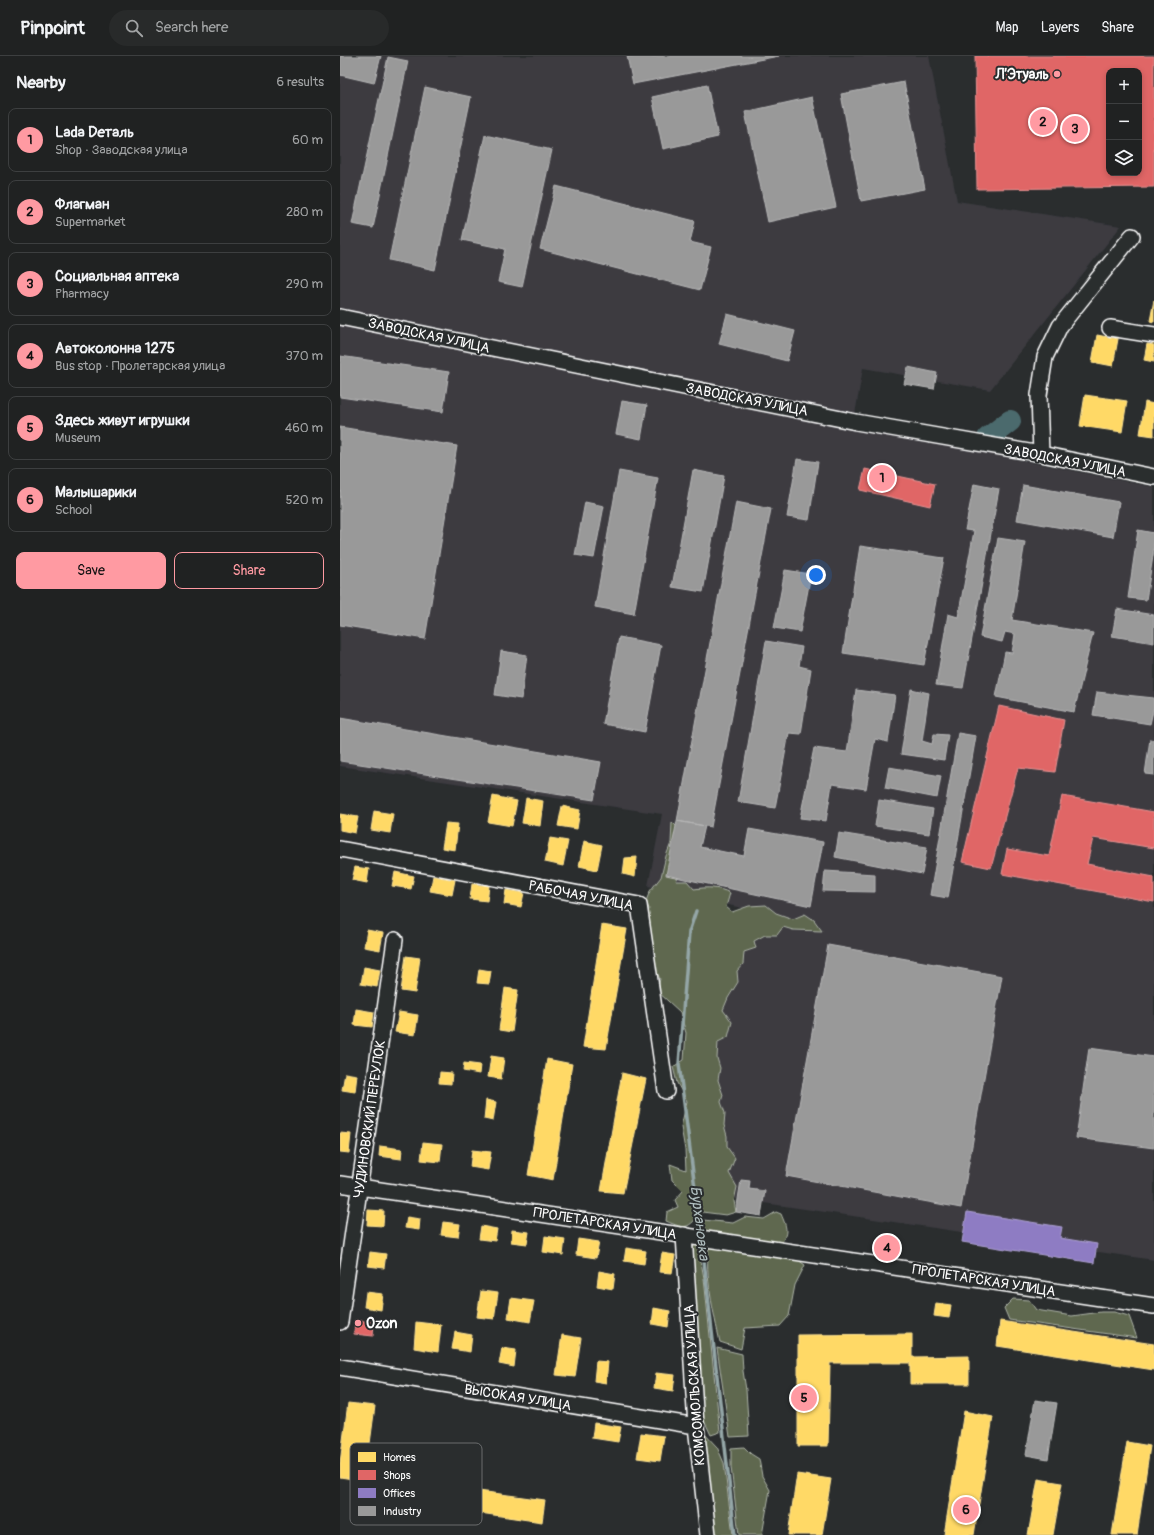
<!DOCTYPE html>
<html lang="en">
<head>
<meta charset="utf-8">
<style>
	:root { --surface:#202222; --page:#282a2a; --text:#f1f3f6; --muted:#a2a4a5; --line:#3d3f40; --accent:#ff9aa2 }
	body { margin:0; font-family:Pangolin,sans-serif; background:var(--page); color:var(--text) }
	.controls { position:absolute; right:12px; top:12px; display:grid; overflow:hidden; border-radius:8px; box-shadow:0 2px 6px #0003 }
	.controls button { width:36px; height:36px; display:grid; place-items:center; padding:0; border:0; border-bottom:1px solid var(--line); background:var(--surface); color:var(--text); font:20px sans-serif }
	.you { position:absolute; left:476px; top:519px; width:14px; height:14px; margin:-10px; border:3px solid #fff; border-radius:50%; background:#1a73e8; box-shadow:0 0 0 6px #1a73e833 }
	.badge { display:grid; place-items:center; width:26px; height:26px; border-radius:50%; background:var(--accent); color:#111; font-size:13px; font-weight:700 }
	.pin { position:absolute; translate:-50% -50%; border:2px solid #fff; box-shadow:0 1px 4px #0006 }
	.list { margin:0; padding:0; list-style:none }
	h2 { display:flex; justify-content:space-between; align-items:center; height:52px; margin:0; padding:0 16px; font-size:17px }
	h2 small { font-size:13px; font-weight:400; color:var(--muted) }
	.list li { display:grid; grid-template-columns:26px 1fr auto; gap:12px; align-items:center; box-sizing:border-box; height:64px; margin:0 8px 8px; padding:0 8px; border:1px solid var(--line); border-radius:8px }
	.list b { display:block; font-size:15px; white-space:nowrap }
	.list p { margin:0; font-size:13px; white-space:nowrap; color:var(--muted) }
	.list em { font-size:13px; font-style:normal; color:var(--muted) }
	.actions { display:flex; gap:8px; padding:12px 16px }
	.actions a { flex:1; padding:9px 0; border:1px solid var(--accent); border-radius:8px; text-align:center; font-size:14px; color:var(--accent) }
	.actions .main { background:var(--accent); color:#111 }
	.icon { flex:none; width:22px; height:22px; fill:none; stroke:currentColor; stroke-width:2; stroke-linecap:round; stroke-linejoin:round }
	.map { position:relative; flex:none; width:814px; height:1479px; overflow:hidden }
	header { display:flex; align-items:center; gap:24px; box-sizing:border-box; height:56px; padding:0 20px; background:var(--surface); border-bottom:1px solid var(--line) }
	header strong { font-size:19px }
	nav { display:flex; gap:22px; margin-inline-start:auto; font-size:14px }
	.search { width:280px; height:36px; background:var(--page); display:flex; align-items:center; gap:10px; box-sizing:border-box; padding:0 14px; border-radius:22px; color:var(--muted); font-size:15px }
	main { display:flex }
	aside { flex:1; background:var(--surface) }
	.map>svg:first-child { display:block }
	.built { fill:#3c3b41 }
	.green { fill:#5e6850; stroke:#aeb4a8 }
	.homes { fill:#ffd966; stroke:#ffe494 }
	.shops { fill:#e06666; stroke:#e99494; fill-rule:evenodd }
	.offices { fill:#8e7cc3; stroke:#b0a3d5 }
	.industry { fill:#999; stroke:#b8b8b8 }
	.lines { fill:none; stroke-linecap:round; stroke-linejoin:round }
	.stream { stroke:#94a6a7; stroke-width:3.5 }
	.river { stroke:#4c6a6d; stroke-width:22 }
	.minor-casing { stroke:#fff; stroke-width:18 }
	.minor { stroke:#2a2d2e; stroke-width:15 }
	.poi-dot { fill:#ff9aa2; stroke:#2a2d2e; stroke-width:1.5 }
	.labels { text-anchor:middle; stroke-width:4; stroke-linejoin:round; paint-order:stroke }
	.poi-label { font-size:14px; font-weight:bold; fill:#fff; stroke:#2a2d2e; text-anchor:end }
	.street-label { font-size:14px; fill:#fff; stroke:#2a2d2e }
	.water-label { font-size:15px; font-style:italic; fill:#aebcbd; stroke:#2a2d2e }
	.key { fill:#2a2d2e; stroke:#6a6c6d; stroke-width:1 }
	.key-label { font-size:11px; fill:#fff }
</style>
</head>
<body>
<header>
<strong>Pinpoint</strong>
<div class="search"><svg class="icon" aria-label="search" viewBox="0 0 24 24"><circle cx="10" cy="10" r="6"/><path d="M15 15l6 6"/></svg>Search here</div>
<nav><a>Map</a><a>Layers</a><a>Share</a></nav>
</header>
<main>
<aside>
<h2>Nearby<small>6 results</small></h2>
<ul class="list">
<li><span class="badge">1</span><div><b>Lada Dеталь</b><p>Shop · Заводская улица</p></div><em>60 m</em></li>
<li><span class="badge">2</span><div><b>Флагман</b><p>Supermarket</p></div><em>280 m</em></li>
<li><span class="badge">3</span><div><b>Социальная аптека</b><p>Pharmacy</p></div><em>290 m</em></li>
<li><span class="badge">4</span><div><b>Автоколонна 1275</b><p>Bus stop · Пролетарская улица</p></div><em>370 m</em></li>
<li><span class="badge">5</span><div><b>Здесь живут игрушки</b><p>Museum</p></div><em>460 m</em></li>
<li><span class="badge">6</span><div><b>Малышарики</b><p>School</p></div><em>520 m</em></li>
</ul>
<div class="actions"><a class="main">Save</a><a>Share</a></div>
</aside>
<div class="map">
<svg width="814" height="1479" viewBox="0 0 814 1479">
	<rect width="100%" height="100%" fill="#2a2d2e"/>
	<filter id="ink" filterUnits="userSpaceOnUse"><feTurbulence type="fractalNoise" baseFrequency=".025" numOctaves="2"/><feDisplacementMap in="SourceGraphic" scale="8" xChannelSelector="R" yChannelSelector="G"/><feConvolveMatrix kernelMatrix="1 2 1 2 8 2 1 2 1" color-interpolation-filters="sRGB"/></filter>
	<g filter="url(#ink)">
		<!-- built -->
		<path class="built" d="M 0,0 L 589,0 L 617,145 L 781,170 L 650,334 L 523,312 L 513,370 L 814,431 L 814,1204 L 382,1141 L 359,996 L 406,853 L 308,830 L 322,758 L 0,710 Z"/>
		<!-- green -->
		<path class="green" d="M 332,766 L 346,780 L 343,811 L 336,825 L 347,825 L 354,833 C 368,831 378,831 390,837 L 386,851 L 392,856 L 409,850 L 426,849 L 436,857 L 453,863 L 465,858 L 474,864 L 482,875 L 453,874 L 443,871 L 437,879 L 425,879 L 414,885 L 416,892 L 404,896 L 403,908 L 397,915 L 398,926 L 388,942 L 383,954 L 392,966 L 388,981 L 378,986 L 377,1002 L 380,1012 L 378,1024 L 383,1039 L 381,1046 L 385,1057 L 384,1069 L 387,1080 L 387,1091 L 395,1102 L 389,1117 L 397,1131 L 394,1145 L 396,1156 L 386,1159 L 362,1156 C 347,1173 347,1174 326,1165 L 327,1156 L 338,1151 L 335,1144 L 343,1135 L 332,1124 L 330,1108 L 346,1114 L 345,1094 L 341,1071 L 347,1045 L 337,1027 L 333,1011 L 344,1004 L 346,977 L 340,956 L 317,935 L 320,923 L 313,909 L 314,898 L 308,888 L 306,864 L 309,853 L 306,845 L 310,835 L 321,821 L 326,800 L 331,787 Z
			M 436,1156 L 441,1158 C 447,1172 449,1177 439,1190 L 371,1178 L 363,1173 L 363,1164 L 393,1167 L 405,1161 L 424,1163 Z
			M 349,1183 L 360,1185 L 360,1201 L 364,1222 L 380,1376 L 371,1379 L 362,1360 Z
			M 369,1190 L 454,1201 L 465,1209 L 455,1229 L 449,1260 L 440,1270 L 405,1272 L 401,1293 L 380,1286 C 374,1259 364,1217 369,1190 Z
			M 673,1243 L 689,1244 L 696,1254 L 732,1260 L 761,1256 L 774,1256 L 789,1260 L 797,1282 L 669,1264 L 664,1252 Z
			M 377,1292 L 402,1298 L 403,1315 L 406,1334 L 409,1380 L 390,1381 Z
			M 362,1375 L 377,1391 L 384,1407 L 393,1479 L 368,1479 Z
			M 404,1391 L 411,1398 L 419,1403 L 422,1420 L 430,1434 L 422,1479 L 399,1479 L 391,1411 L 391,1392 Z"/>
		<!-- homes -->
		<path class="homes" d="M 814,244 L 814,266 L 810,265 Z
			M 757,279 L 778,283 L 773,310 L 752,306 Z
			M 807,288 L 814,289 L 814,306 L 804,304 Z
			M 745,339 L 787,345 L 782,376 L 740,370 Z
			M 805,346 L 814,348 L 814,380 L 800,378 Z
			M 153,740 L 177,745 L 172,770 L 148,766 Z
			M 186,742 L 203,745 L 200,770 L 182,767 Z
			M 222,750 L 240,754 L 237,773 L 218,770 Z
			M 34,755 L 53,758 L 50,777 L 31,774 Z
			M 0,758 L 18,761 L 15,777 L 0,774 Z
			M 106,767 L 118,768 L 115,794 L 102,792 Z
			M 210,782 L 228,785 L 223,810 L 205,806 Z
			M 244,785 L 262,789 L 257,814 L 239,810 Z
			M 297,801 L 295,821 L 283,818 L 285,802 Z
			M 15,811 L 29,813 L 27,827 L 12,824 Z
			M 55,816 L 74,820 L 71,833 L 52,830 Z
			M 93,820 L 115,824 L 112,839 L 90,835 Z
			M 132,828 L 149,830 L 147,845 L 130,843 Z
			M 166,834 L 184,837 L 181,851 L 164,848 Z
			M 262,869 L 287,873 L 266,993 L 243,991 Z
			M 27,874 L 43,877 L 40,894 L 24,891 Z
			M 66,900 L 80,902 L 75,937 L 61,935 Z
			M 24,911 L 40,914 L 37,931 L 21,928 Z
			M 139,913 L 151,915 L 149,928 L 137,927 Z
			M 165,932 L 178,934 L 172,976 L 159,974 Z
			M 16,953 L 34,956 L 32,971 L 14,969 Z
			M 59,956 L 78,959 L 75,979 L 55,976 Z
			M 151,1000 L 164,1002 L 161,1023 L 148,1021 Z
			M 207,1003 L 232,1008 L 213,1124 L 188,1119 Z
			M 124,1007 L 140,1009 L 139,1018 L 123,1015 Z
			M 100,1016 L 112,1017 L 111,1028 L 99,1027 Z
			M 5,1017 L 17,1019 L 15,1036 L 2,1034 Z
			M 282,1017 L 306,1023 L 283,1137 L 261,1135 Z
			M 146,1044 L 156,1046 L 153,1065 L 144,1063 Z
			M 0,1077 L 11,1078 L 9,1097 L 0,1096 Z
			M 83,1086 L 102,1088 L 100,1106 L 81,1104 Z
			M 40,1090 L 62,1093 L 61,1103 L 39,1100 Z
			M 132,1094 L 151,1096 L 148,1114 L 130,1111 Z
			M 28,1154 L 44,1155 L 43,1170 L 27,1169 Z
			M 67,1161 L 80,1163 L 79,1174 L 65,1172 Z
			M 103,1166 L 120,1168 L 118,1181 L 101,1179 Z
			M 141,1170 L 157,1173 L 155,1185 L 139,1183 Z
			M 172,1174 L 189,1176 L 187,1188 L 171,1186 Z
			M 205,1180 L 225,1183 L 223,1199 L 203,1196 Z
			M 238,1183 L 259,1186 L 256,1202 L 236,1199 Z
			M 286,1192 L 306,1195 L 304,1208 L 284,1205 Z
			M 30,1196 L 46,1198 L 44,1212 L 28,1210 Z
			M 322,1197 L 335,1199 L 332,1217 L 319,1216 Z
			M 259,1215 L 275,1218 L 273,1233 L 257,1230 Z
			M 141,1235 L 158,1237 L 154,1263 L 137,1261 Z
			M 26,1236 L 43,1238 L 41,1254 L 24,1251 Z
			M 171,1242 L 194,1245 L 190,1266 L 168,1262 Z
			M 596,1247 L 611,1249 L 609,1262 L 594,1260 Z
			M 314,1252 L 330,1255 L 328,1271 L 312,1268 Z
			M 660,1265 L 814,1288 L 814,1314 L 657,1290 Z
			M 76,1266 L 101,1269 L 98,1296 L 74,1292 Z
			M 115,1276 L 132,1279 L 130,1296 L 112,1293 Z
			M 572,1278 L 572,1301 L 629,1300 L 629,1328 L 570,1328 L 570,1307 L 490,1307 L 488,1390 L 458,1390 L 458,1279 Z
			M 222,1279 L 241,1282 L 235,1321 L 216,1319 Z
			M 162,1292 L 176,1294 L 174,1311 L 159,1308 Z
			M 256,1305 L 268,1306 L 266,1327 L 254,1325 Z
			M 316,1317 L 335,1319 L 333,1335 L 314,1332 Z
			M 8,1347 L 35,1350 L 25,1425 L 0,1421 L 0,1407 Z
			M 624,1355 L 653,1361 L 634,1479 L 604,1479 Z
			M 254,1367 L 281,1371 L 278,1386 L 252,1382 Z
			M 301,1377 L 324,1380 L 320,1405 L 297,1402 Z
			M 787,1386 L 810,1390 L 797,1479 L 772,1479 Z
			M 457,1418 L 491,1423 L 482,1479 L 448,1479 Z
			M 698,1423 L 722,1427 L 713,1479 L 688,1479 Z
			M 80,1427 L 205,1444 L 202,1466 L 77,1448 Z"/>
		<!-- shops -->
		<path class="shops" d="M 635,0 L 814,0 L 814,131 L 637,133 ZM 769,15 L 799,15 L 799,117 L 769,117 Z
			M 525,413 L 595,428 L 590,450 L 520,434 Z
			M 659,650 L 724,664 L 715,716 L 678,712 L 651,812 L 622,806 Z
			M 722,740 L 814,756 L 814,792 L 753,782 L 747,808 L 814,821 L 814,846 L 662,818 L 667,793 L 709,800 Z
			M 15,1264 L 34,1266 L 33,1280 L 14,1278 Z"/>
		<!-- offices -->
		<path class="offices" d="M 627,1156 L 722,1171 L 720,1182 L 757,1188 L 754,1207 L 622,1186 Z"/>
		<!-- industry -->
		<path class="industry" d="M 0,0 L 41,0 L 34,27 L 0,19 Z
			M 287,0 L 439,0 L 293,28 Z
			M 48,1 L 68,5 L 33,172 L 12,168 Z
			M 564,26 L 585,133 L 521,145 L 501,38 Z
			M 367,29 L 378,81 L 323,93 L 312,41 Z
			M 85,31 L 131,41 L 95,214 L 49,204 Z
			M 472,41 L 496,151 L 428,166 L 405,56 Z
			M 145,79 L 212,94 L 182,231 L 158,226 L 165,193 L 122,184 Z
			M 216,130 L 355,165 L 350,186 L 371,191 L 360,234 L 200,193 Z
			M 387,258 L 455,275 L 447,305 L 379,288 Z
			M 0,300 L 109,316 L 103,356 L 0,341 Z
			M 568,311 L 597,317 L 594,333 L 564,328 Z
			M 282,345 L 307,349 L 301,383 L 276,378 Z
			M 0,371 L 117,390 L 85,583 L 0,569 Z
			M 457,403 L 478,406 L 469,464 L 447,461 Z
			M 353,414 L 384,420 L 363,536 L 332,531 Z
			M 279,415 L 318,422 L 294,558 L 255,551 Z
			M 634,428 L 659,433 L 623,632 L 596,629 L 608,558 L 618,561 L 634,475 L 625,474 Z
			M 683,429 L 779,446 L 773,481 L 677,464 Z
			M 245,446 L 264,450 L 254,502 L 235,499 Z
			M 396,446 L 431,453 L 371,771 L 337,765 Z
			M 798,474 L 814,477 L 814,494 L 806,544 L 788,542 Z
			M 658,482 L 685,486 L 672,564 L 753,577 L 734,656 L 656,641 L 665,596 L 672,597 L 675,578 L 665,576 L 662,586 L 640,581 Z
			M 520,490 L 604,502 L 584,609 L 503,597 Z
			M 445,514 L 471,518 L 460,576 L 434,572 Z
			M 777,553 L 814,559 L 814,587 L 772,580 Z
			M 279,581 L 321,589 L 305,676 L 263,668 Z
			M 426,585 L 462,591 L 459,610 L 471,613 L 461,678 L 449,677 L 435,752 L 398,746 Z
			M 161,595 L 187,599 L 181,643 L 155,639 Z
			M 571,633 L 589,637 L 582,685 L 592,688 L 594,678 L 608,679 L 604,704 L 561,698 Z
			M 516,634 L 555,639 L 548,686 L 535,683 L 526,733 L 492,728 L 486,765 L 460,762 L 474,692 L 507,696 Z
			M 757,636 L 814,642 L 814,651 L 810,668 L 753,659 Z
			M 0,662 L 261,706 L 254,744 L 0,705 Z
			M 618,677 L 636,680 L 608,842 L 590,839 Z
			M 810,683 L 814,684 L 814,719 L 805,718 Z
			M 549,711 L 601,720 L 597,742 L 545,732 Z
			M 539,744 L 593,753 L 589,778 L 535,770 Z
			M 337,765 L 365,770 L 360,791 L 404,800 L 409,773 L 483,786 L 471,850 L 326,819 Z
			M 499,777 L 587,791 L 582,818 L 495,801 Z
			M 485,815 L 535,818 L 535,836 L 483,835 Z
			M 488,889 L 662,920 L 621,1152 L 446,1120 Z
			M 749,992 L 814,1001 L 814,1092 L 736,1082 Z
			M 401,1124 L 410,1125 L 409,1133 L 425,1135 L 421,1160 L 396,1156 Z
			M 695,1344 L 717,1347 L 708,1403 L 686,1399 Z"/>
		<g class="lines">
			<!-- stream -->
			<path class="stream" d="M 356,855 L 349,876 L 339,1008 L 361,1179
				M 362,1187 L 395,1479"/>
			<!-- river -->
			<path class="river" d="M 648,382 L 670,365"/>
			<defs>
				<path id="minor" d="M 0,261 L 516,366 L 701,398 L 814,421
					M 770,272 L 814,279
					M 701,398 L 699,339 L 705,301 L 720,270 L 792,180
					M 0,793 L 299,849 L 326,1035
					M 0,1128 L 814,1250
					M 344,1179 L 356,1370 L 368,1479
					M 0,1266 L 55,884
					M 0,1311 L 356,1370"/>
			</defs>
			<!-- minor casing -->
			<use href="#minor" class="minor-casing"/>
			<!-- minor -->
			<use href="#minor" class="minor"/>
		</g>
	</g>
	<!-- markers -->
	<g class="poi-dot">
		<circle cx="717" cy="18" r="4"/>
		<circle cx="18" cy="1267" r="4"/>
	</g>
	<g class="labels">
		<!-- poi labels -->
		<g class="poi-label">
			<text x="709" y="23">Л’Этуаль</text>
			<text x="26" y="1272" text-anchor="start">Ozon</text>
		</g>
		<!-- street labels -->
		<g class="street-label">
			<text transform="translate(89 279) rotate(12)" y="5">ЗАВОДСКАЯ УЛИЦА</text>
			<text transform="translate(407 343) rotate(11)" y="5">ЗАВОДСКАЯ УЛИЦА</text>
			<text transform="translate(725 404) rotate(11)" y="5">ЗАВОДСКАЯ УЛИЦА</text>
			<text transform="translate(241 839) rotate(11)" y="5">РАБОЧАЯ УЛИЦА</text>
			<text transform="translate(29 1063) rotate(-82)" y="5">ЧУДИНОВСКИЙ ПЕРЕУЛОК</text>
			<text transform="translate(265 1167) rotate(9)" y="5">ПРОЛЕТАРСКАЯ УЛИЦА</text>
			<text transform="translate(644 1224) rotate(9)" y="5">ПРОЛЕТАРСКАЯ УЛИЦА</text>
			<text transform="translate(354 1329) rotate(-94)" y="5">КОМСОМОЛЬСКАЯ УЛИЦА</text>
			<text transform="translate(178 1341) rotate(9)" y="5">ВЫСОКАЯ УЛИЦА</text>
		</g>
		<!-- water labels -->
		<g class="water-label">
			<text transform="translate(360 1167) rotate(83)" y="5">Бурхановка</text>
		</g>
	</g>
	<!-- legend -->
	<rect x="10" y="1387" width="132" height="82" rx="6" class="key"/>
	<rect x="18" y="1396" width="18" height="10" fill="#ffd966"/>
	<rect x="18" y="1414" width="18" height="10" fill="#e06666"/>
	<rect x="18" y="1432" width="18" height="10" fill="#8e7cc3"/>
	<rect x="18" y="1450" width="18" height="10" fill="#999"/>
	<g class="key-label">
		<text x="43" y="1405">Homes</text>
		<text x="43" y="1423">Shops</text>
		<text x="43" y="1441">Offices</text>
		<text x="43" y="1459">Industry</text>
	</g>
</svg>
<div class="controls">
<button>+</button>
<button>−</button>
<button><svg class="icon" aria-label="layers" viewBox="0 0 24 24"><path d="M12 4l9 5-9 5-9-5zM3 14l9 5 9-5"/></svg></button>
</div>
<div class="you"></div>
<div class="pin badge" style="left:542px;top:422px">1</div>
<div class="pin badge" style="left:703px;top:66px">2</div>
<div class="pin badge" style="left:735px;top:73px">3</div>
<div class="pin badge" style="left:547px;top:1192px">4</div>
<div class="pin badge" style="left:464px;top:1342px">5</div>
<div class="pin badge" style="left:626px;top:1454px">6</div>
</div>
</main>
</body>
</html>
